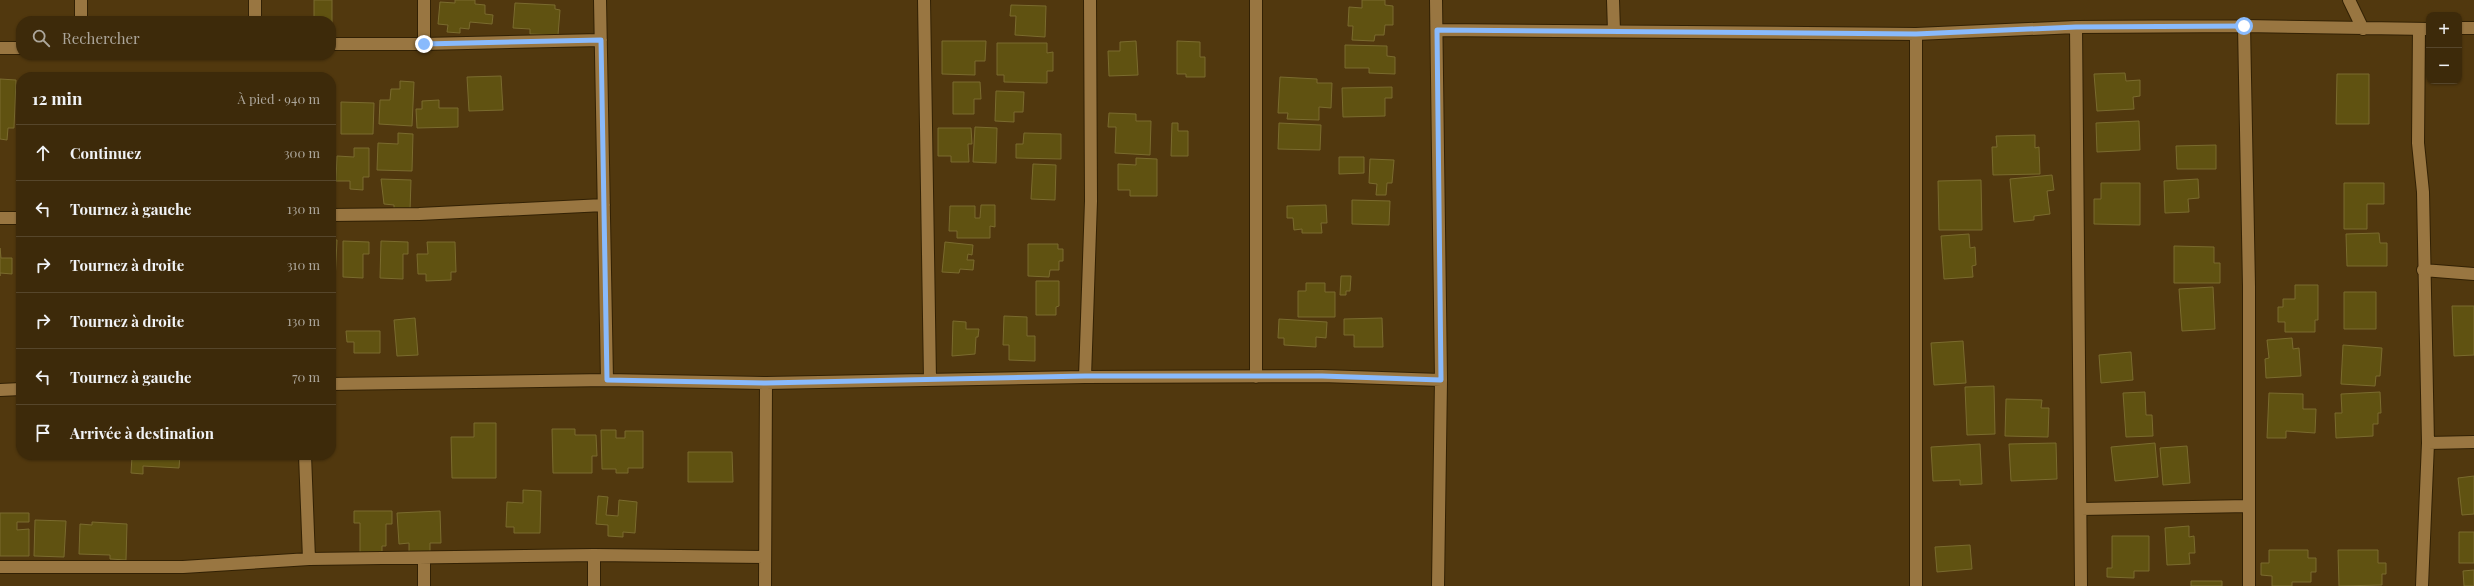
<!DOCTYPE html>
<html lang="fr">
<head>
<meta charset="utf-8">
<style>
	:root { --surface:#3d2a0a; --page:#483618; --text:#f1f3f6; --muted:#ada79c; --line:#56462b }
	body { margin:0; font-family:"Playfair Display",serif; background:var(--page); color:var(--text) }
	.controls { position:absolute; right:12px; top:12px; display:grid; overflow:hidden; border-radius:8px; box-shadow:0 1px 3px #0004 }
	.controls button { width:36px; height:36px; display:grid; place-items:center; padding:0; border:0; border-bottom:1px solid var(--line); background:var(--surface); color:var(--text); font:20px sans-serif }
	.stop { position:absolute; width:12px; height:12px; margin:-9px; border:3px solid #89bafc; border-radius:50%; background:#fff }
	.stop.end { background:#89bafc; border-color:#fff; box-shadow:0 1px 4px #0008 }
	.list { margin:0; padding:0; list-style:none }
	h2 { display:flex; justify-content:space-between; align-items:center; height:52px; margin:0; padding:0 16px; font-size:17px }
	h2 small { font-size:13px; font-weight:400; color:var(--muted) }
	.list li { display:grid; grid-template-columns:26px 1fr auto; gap:12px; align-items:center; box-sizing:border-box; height:56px; padding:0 16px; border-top:1px solid var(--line) }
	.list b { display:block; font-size:15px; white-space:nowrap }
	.list em { font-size:13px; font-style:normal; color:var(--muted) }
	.icon { flex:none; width:22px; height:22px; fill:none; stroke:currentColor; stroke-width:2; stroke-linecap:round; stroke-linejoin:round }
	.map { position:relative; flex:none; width:2474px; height:586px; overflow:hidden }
	.search { position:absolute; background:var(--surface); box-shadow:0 1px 3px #0004; left:16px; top:16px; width:320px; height:44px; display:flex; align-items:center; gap:10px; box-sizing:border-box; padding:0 14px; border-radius:16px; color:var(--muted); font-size:15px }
	.panel { position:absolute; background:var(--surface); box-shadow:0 1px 3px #0004; left:16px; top:72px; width:320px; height:388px; border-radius:16px }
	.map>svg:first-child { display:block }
	.building { fill:#605211; stroke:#7a6b2e }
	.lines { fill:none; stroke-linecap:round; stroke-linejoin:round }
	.minor-casing { stroke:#322104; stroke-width:14 }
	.minor { stroke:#997641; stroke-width:12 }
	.route { stroke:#89bafc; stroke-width:5 }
</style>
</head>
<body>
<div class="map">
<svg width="2474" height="586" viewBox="0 0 2474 586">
	<rect width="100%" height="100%" fill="#51380e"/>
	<!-- building -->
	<path class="building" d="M 314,0 L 332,0 L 332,33 L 331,21 L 314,21 Z
		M 455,0 L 475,0 L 475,4 L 485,5 L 485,14 L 493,15 L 492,24 L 470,22 L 469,29 L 460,28 L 460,33 L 447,32 L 448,25 L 438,24 L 440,2 L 455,3 Z
		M 1362,0 L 1385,0 L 1385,5 L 1393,6 L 1393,25 L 1385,25 L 1384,35 L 1375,35 L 1374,41 L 1352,40 L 1353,26 L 1348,26 L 1349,7 L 1362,8 Z
		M 515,3 L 555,5 L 555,9 L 560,10 L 558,35 L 530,34 L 530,29 L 513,28 Z
		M 1011,5 L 1046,6 L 1045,37 L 1015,35 L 1016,16 L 1010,16 Z
		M 942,41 L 986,41 L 985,61 L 975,61 L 975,75 L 942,74 Z
		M 1136,41 L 1138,75 L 1109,76 L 1108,51 L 1120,51 L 1120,42 Z
		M 1177,41 L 1200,42 L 1200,57 L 1205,57 L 1205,77 L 1186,77 L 1186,74 L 1177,74 Z
		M 997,43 L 1047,43 L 1047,53 L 1053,52 L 1053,71 L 1047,71 L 1047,83 L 1004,82 L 1004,75 L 997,75 Z
		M 1345,45 L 1387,46 L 1387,56 L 1395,57 L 1395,74 L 1369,73 L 1369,68 L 1345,68 Z
		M 2125,73 L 2126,81 L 2140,80 L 2140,96 L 2133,97 L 2134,109 L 2097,111 L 2094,74 Z
		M 2337,74 L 2369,74 L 2369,124 L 2336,124 Z
		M 501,76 L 503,110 L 469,111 L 467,77 Z
		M 1280,77 L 1317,79 L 1317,83 L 1332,83 L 1331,108 L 1319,107 L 1319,120 L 1287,119 L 1288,113 L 1278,113 Z
		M 0,79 L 16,80 L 14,128 L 8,128 L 7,140 L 0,139 Z
		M 400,81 L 414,82 L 412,126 L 379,124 L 380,100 L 390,100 L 391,89 L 400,89 Z
		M 953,82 L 980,82 L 981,99 L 974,99 L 974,114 L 953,114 Z
		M 1392,87 L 1392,98 L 1385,98 L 1385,116 L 1343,117 L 1342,88 Z
		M 996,91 L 1024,92 L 1023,112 L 1014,112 L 1014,122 L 995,121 Z
		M 19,99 L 21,99 L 21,127 L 18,127 Z
		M 439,100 L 439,108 L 458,108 L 458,127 L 417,128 L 416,109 L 422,109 L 422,101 Z
		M 341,102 L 374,103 L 373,134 L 341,134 Z
		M 1109,113 L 1136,114 L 1136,121 L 1151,121 L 1150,155 L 1115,153 L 1116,127 L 1108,127 Z
		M 2139,121 L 2140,150 L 2097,152 L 2096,123 Z
		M 1172,123 L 1178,123 L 1178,131 L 1188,131 L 1188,156 L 1171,156 Z
		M 1279,123 L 1321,125 L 1320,150 L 1278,149 Z
		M 975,127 L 997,128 L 996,163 L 973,162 Z
		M 938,128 L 971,128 L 972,144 L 968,144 L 969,162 L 951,162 L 951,156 L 938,156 Z
		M 398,133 L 413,134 L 412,171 L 377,170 L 378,143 L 398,144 Z
		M 1024,133 L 1061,134 L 1061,159 L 1016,158 L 1016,144 L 1023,144 Z
		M 2035,135 L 2035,148 L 2039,147 L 2040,174 L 1993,175 L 1992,147 L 1997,147 L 1996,136 Z
		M 2216,145 L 2216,169 L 2177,169 L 2176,146 Z
		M 354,148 L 369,148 L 369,177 L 363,177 L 363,190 L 350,189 L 350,181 L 336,181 L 337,156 L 354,157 Z
		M 1339,157 L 1364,157 L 1364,173 L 1339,174 Z
		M 1136,158 L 1157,159 L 1157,196 L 1130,196 L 1130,190 L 1118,190 L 1118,164 L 1136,165 Z
		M 1370,159 L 1394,160 L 1392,183 L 1387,183 L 1386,195 L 1376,195 L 1377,184 L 1369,183 Z
		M 1033,164 L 1056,165 L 1055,200 L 1031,199 Z
		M 2052,175 L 2054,190 L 2047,191 L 2050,214 L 2034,216 L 2034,220 L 2014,222 L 2010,179 Z
		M 381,179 L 411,180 L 410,211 L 394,210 L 394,205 L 384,204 Z
		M 2198,179 L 2199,198 L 2188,199 L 2189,212 L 2165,213 L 2164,181 Z
		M 1981,180 L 1982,230 L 1939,230 L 1938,181 Z
		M 2101,183 L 2140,183 L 2140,225 L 2094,224 L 2094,199 L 2101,199 Z
		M 2344,183 L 2384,183 L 2384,204 L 2367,204 L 2367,229 L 2344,229 Z
		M 1352,200 L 1390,201 L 1389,225 L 1352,224 Z
		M 981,205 L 995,205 L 995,227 L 990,226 L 990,238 L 957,238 L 957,231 L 949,231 L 950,206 L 975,206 L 975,218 L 980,218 Z
		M 1326,205 L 1327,223 L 1321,223 L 1322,233 L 1302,233 L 1302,229 L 1294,230 L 1293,218 L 1287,218 L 1287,206 Z
		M 2379,233 L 2380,243 L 2387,243 L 2387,266 L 2347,266 L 2346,234 Z
		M 1969,234 L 1970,248 L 1975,247 L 1976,265 L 1972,266 L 1973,277 L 1944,279 L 1941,236 Z
		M 331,239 L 337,240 L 335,282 L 331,282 Z
		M 343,241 L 369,242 L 369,254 L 363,254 L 363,278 L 343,277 Z
		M 381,241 L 408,242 L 408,254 L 403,254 L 403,279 L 380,278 Z
		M 427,242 L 455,242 L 456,272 L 451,272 L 451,280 L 426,281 L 426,274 L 418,274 L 417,254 L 428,254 Z
		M 945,242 L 973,245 L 972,255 L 968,254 L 967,260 L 974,260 L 973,270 L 960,269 L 959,273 L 942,272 Z
		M 1028,244 L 1058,244 L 1058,249 L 1063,249 L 1063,261 L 1059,261 L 1059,270 L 1050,270 L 1049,277 L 1028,276 Z
		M 2174,246 L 2214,247 L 2214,263 L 2220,263 L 2220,283 L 2174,283 Z
		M 0,248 L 1,258 L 12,258 L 12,274 L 0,273 L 0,276 Z
		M 1341,276 L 1351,276 L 1350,291 L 1346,291 L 1346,295 L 1340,295 Z
		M 1036,281 L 1059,281 L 1059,306 L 1056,307 L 1056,315 L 1036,315 Z
		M 1306,283 L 1325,283 L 1325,292 L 1335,292 L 1335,317 L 1298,317 L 1298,291 L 1306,291 Z
		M 2295,285 L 2318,285 L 2318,320 L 2315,320 L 2315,332 L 2285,332 L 2285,322 L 2278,322 L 2278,307 L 2283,307 L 2283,299 L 2295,299 Z
		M 2213,287 L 2215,329 L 2182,331 L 2179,289 Z
		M 2344,292 L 2376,292 L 2376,329 L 2344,329 Z
		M 2452,306 L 2474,306 L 2474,355 L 2454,356 Z
		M 1004,316 L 1027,317 L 1027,336 L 1035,336 L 1035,361 L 1009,360 L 1009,345 L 1003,345 Z
		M 415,318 L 418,355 L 397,356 L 394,320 Z
		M 1382,318 L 1383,347 L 1354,347 L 1354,335 L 1344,335 L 1344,319 Z
		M 1279,319 L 1327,322 L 1326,338 L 1316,337 L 1316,347 L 1284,345 L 1284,338 L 1278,338 Z
		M 953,321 L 966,322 L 966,329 L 979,329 L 978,337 L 976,337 L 975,354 L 952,356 Z
		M 346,331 L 380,331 L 380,353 L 354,353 L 354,342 L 347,342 Z
		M 2292,338 L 2293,349 L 2299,348 L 2301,376 L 2266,378 L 2265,359 L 2269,358 L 2267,340 Z
		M 1963,341 L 1966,383 L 1934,385 L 1931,343 Z
		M 2343,345 L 2382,348 L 2380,376 L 2376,376 L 2375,386 L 2341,384 Z
		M 2131,352 L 2133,380 L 2101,383 L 2099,355 Z
		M 1994,386 L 1995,434 L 1967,435 L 1965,387 Z
		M 2145,392 L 2146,415 L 2152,415 L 2153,436 L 2126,437 L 2123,393 Z
		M 2380,392 L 2381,413 L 2378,413 L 2378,424 L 2373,424 L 2373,436 L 2336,438 L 2335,413 L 2342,413 L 2341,394 Z
		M 2269,393 L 2303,394 L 2303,409 L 2316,409 L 2315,433 L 2286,431 L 2286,438 L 2267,438 Z
		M 2006,399 L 2042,400 L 2041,408 L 2049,408 L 2048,437 L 2005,436 Z
		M 474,423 L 496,423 L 496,478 L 452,478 L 451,437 L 474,437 Z
		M 552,429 L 575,429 L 575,435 L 596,435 L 597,456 L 592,456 L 592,473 L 553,473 Z
		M 601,430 L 616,430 L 616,438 L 625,438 L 625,431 L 643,431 L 643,468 L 628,468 L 628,473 L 616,473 L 616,469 L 602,469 Z
		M 2056,443 L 2057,479 L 2011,481 L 2009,444 Z
		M 2155,443 L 2158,477 L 2115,481 L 2111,447 Z
		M 1980,444 L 1982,484 L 1960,485 L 1960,480 L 1933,481 L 1931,447 Z
		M 2187,446 L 2190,483 L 2163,485 L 2160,448 Z
		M 688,452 L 732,452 L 733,482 L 688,482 Z
		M 126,455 L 180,455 L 179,468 L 143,466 L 143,474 L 131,473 L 132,456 Z
		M 2474,476 L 2474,514 L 2462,515 L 2458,478 Z
		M 523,490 L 541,491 L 540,533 L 514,533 L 514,527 L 506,527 L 507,502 L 523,503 Z
		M 598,496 L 608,497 L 606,515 L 618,516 L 619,500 L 637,502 L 635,533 L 623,532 L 623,537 L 608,536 L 608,525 L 596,524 Z
		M 354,511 L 392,511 L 392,524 L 386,524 L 386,546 L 382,546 L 382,553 L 360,553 L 360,523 L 354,523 Z
		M 440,511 L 441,543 L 430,543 L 430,553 L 409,554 L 409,543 L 399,544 L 397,513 Z
		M 0,513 L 29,513 L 29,522 L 17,522 L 17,530 L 29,529 L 29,556 L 0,556 Z
		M 35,520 L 66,521 L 64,557 L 34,556 Z
		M 92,522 L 127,524 L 126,560 L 110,559 L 110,555 L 79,554 L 80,524 L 92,525 Z
		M 2189,526 L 2189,537 L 2194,536 L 2195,553 L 2189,553 L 2190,564 L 2167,565 L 2165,528 Z
		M 2459,532 L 2474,532 L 2474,563 L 2459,563 Z
		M 2112,536 L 2149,536 L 2149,571 L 2134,571 L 2134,578 L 2107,577 L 2107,568 L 2112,568 Z
		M 1970,545 L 1972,569 L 1937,572 L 1935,547 Z
		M 2269,550 L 2308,550 L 2308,558 L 2316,558 L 2316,572 L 2311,572 L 2311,582 L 2292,582 L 2292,586 L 2272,586 L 2272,576 L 2261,575 L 2261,563 L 2269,563 Z
		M 2338,550 L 2378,550 L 2378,563 L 2386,563 L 2386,574 L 2382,574 L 2382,585 L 2339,586 Z
		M 2474,570 L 2474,586 L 2464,586 L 2463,571 Z
		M 2191,581 L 2222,581 L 2222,586 L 2191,586 Z"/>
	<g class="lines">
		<defs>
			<path id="minor" d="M 81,0 L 81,21
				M 255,0 L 255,21
				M 424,0 L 424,44
				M 600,0 L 607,380
				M 924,0 L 930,380
				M 1436,0 L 1441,380 L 1438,586
				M 1613,0 L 1614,31
				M 2349,0 L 2363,29
				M 2244,26 L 2249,286 L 2249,586
				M 2076,27 L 2081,586
				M 2459,28 L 2474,28
				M 2419,29 L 2418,143 L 2423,192 L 2428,443 L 2422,586
				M 1437,30 L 1916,34 L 2076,27 L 2244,26 L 2429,29
				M 1916,34 L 1916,586
				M 331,44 L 424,44 L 601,40
				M 0,48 L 21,48
				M 331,215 L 419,214 L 604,205
				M 0,218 L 21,218
				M 2423,270 L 2474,274
				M 1085,377 L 1091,201 L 1090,0
				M 1256,377 L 1256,0
				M 331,384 L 607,380 L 766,383 L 1085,377 L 1322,376 L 1441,380
				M 0,390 L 21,389
				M 2428,443 L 2474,442
				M 305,455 L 309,559
				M 2081,509 L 2249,506
				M 0,567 L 183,567 L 309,559 L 594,555 L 765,557
				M 424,586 L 424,558
				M 594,586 L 594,555
				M 765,586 L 766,383"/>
		</defs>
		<!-- minor casing -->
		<use href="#minor" class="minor-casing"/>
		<!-- minor -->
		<use href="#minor" class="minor"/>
	</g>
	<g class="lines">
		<!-- route -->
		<path class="route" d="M 424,44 L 601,40 L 607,380 L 766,383 L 1085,376 L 1322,376 L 1441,380 L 1437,30 L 1916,34 L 2076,27 L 2244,26"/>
	</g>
</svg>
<div class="controls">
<button>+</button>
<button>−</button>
</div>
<div class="stop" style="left:2244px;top:26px"></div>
<div class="stop end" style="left:424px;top:44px"></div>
<div class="search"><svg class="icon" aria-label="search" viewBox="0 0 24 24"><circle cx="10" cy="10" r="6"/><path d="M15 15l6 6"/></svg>Rechercher</div>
<section class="panel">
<h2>12 min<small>À pied · 940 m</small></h2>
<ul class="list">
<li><svg class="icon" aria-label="ahead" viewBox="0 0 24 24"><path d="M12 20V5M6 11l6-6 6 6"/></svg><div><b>Continuez</b></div><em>300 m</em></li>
<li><svg class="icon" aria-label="left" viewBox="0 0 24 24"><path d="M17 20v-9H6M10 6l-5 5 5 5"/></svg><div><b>Tournez à gauche</b></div><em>130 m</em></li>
<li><svg class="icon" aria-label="right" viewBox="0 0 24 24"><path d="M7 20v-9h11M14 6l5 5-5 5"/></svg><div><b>Tournez à droite</b></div><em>310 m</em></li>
<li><svg class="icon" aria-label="right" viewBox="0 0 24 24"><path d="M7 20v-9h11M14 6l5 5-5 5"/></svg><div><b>Tournez à droite</b></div><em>130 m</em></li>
<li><svg class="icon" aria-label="left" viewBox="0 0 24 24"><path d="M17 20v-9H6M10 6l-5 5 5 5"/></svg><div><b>Tournez à gauche</b></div><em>70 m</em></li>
<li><svg class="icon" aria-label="arrive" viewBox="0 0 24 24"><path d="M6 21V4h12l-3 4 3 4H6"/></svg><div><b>Arrivée à destination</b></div></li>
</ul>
</section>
</div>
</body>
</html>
